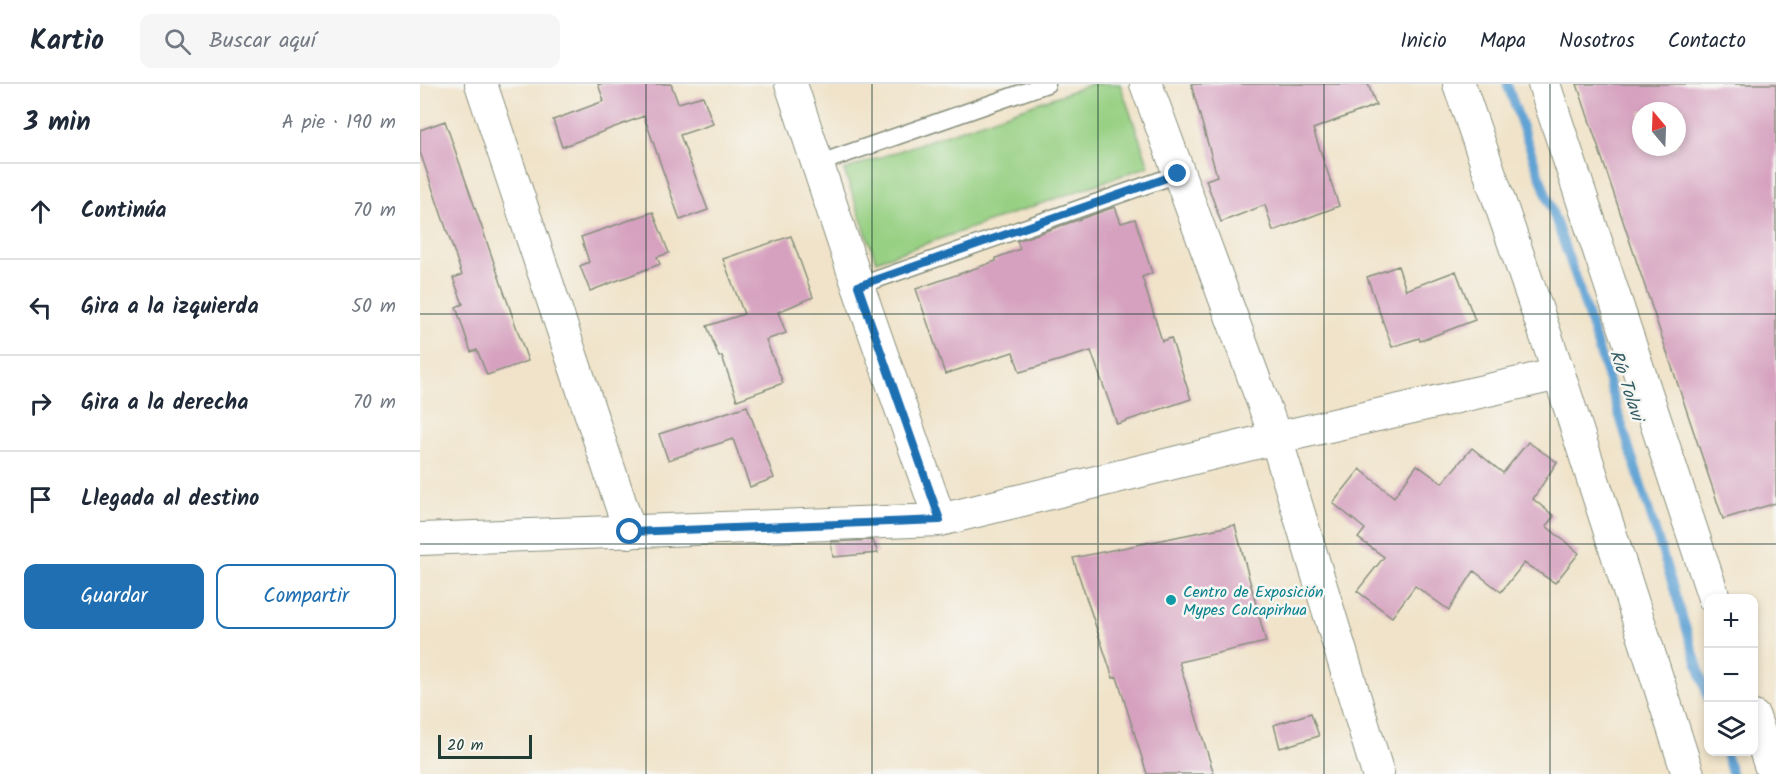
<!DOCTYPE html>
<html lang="es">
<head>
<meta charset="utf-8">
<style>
	:root { --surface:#fff; --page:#f6f6f7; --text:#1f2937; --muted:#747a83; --line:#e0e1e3; --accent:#1f6fb2 }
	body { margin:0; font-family:Kalam,sans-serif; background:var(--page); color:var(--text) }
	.controls { position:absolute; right:18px; bottom:18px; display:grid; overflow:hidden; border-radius:12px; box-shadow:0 3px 9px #0003 }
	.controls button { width:54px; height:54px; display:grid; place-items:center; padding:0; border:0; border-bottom:2px solid var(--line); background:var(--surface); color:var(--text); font:30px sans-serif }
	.compass { position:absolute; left:1212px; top:18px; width:54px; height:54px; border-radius:50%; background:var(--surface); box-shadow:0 3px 9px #0003; rotate:341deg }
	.scale { position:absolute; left:18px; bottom:15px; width:94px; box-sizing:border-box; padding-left:6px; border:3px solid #1f3d34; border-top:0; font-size:16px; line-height:21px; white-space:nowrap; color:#1f3d34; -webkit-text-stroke:4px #f6f6f2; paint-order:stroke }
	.stop { position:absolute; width:18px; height:18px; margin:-14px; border:4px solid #1f6fb2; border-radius:50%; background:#fff }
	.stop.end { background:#1f6fb2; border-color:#fff; box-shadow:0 2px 6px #0008 }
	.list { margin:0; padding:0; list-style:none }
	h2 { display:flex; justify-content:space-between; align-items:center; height:78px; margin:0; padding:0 24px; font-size:26px }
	h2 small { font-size:20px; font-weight:400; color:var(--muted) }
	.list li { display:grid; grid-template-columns:39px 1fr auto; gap:18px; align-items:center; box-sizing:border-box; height:96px; padding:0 24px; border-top:2px solid var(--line) }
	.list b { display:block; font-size:22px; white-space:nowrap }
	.list em { font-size:20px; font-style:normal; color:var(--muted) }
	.actions { display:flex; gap:12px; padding:18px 24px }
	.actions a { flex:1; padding:14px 0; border:2px solid var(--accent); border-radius:12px; text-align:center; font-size:21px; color:var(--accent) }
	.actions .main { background:var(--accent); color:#fff }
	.icon { flex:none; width:33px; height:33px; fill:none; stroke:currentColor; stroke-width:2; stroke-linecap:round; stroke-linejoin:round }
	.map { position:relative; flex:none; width:1356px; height:690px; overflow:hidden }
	header { display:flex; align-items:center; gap:36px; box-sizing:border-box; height:84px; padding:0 30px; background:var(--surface); border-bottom:2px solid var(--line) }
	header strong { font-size:28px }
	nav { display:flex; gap:33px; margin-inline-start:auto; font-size:21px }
	.search { width:420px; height:54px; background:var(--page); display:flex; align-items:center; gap:15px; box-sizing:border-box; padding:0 21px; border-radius:12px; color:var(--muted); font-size:22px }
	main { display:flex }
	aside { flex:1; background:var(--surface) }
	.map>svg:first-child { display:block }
	.green { fill:#97d083; stroke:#5b865c; stroke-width:1.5 }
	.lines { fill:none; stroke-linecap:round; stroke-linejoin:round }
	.stream { stroke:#60a3d4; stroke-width:9 }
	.building { fill:#d6a1bf; fill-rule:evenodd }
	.service-casing { stroke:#88907e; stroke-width:19 }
	.minor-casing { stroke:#88907e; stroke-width:34 }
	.service { stroke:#fff; stroke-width:16 }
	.minor { stroke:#fff; stroke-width:32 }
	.route { stroke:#1f6fb2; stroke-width:8 }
	.grid { fill:none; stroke:#1f3d34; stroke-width:1.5; stroke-opacity:0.55 }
	.culture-dot { fill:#0f9aa8; stroke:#f6f6f2; stroke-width:2 }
	.labels { text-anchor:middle; stroke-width:5; stroke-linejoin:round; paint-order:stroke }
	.culture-label { font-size:16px; fill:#0d838f; stroke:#f6f6f2; text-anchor:start }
	.water-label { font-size:18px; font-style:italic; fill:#325c64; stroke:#f6f6f2 }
</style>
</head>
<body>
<header>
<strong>Kartio</strong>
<div class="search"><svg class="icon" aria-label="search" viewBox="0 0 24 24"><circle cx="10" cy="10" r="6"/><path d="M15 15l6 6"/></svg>Buscar aquí</div>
<nav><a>Inicio</a><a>Mapa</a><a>Nosotros</a><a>Contacto</a></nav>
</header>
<main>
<aside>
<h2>3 min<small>A pie · 190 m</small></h2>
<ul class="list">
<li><svg class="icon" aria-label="ahead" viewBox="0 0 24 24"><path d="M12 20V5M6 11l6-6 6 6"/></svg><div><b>Continúa</b></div><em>70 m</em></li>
<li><svg class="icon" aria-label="left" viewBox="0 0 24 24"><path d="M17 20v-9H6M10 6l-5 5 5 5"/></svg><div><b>Gira a la izquierda</b></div><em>50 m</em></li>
<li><svg class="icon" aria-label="right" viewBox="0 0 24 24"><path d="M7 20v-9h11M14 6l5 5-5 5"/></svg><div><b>Gira a la derecha</b></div><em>70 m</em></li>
<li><svg class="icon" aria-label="arrive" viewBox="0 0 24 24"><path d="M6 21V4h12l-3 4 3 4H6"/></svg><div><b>Llegada al destino</b></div></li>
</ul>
<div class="actions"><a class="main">Guardar</a><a>Compartir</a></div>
</aside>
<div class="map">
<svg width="1356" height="690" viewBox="0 0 1356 690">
	<rect width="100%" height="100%" fill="#f6f6f2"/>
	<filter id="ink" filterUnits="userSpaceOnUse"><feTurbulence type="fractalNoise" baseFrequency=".0167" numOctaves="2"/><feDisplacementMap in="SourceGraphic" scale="12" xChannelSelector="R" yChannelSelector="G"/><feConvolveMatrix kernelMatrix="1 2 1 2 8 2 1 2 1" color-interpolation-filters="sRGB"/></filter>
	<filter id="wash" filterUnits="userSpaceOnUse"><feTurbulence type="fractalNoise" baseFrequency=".008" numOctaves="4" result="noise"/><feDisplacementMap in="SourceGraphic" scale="24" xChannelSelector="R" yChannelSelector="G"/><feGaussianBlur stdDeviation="1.35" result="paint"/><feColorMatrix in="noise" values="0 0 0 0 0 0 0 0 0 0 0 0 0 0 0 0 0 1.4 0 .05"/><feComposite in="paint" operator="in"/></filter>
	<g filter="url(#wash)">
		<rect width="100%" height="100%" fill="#f0e3c9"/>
		<!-- green -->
		<path class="green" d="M 672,0 L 700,0 L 729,82 L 456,177 L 424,86 Z"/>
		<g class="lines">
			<!-- stream -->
			<path class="stream" d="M 1087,0 L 1156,194 L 1288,614
				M 1305,668 L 1312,690"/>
		</g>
		<g id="blocks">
			<!-- building -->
			<path class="building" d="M 178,0 L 251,0 L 258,19 L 283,12 L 293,40 L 260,51 L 288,126 L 260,136 L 224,32 L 142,63 L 133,36 L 184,17 Z
				M 771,0 L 948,0 L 956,21 L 893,45 L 919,122 L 853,147 L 845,121 L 801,138 L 786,96 L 797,92 Z
				M 1157,0 L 1356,0 L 1356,419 L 1303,435 ZM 1221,27 L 1257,27 L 1257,63 L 1221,63 Z
				M 25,37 L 108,277 L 67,291 L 57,266 L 51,268 L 36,223 L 43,220 L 33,194 L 42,191 L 0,68 L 0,46 Z
				M 695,123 L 701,139 L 715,135 L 732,189 L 722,193 L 742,257 L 751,254 L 771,315 L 697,340 L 671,267 L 600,288 L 593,268 L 525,290 L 496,205 L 576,177 L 576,174 L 600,165 L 597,157 Z
				M 233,128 L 249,169 L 237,173 L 240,180 L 170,207 L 160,182 L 169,178 L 161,153 Z
				M 371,152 L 393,213 L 358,228 L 366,249 L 346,256 L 363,299 L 317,316 L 302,272 L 299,273 L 287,242 L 324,230 L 303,175 Z
				M 978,182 L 986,206 L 1036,187 L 1055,236 L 1000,257 L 999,254 L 972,263 L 947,193 Z
				M 327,322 L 354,394 L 330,403 L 313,355 L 248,376 L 239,350 Z
				M 1108,358 L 1137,378 L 1113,415 L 1134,432 L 1126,442 L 1159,469 L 1135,499 L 1104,479 L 1081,508 L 1054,487 L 1029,526 L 995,502 L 972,533 L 937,507 L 964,473 L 938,454 L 945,445 L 913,419 L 940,385 L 974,413 L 997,381 L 1022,399 L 1052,364 L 1083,389 Z
				M 815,441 L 846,558 L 759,578 L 794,690 L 727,690 L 697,593 L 693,594 L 653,474 Z
				M 453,456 L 458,469 L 413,473 L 411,458 Z
				M 891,629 L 899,652 L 860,664 L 854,641 Z"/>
		</g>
	</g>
	<g filter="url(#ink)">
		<use href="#blocks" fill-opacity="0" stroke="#88907e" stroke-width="1.5"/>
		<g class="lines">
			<defs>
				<path id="service" d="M 397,80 L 627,0
					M 438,202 L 758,90"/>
				<path id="minor" d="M 61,0 L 210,448
					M 371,0 L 438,202 L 520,436
					M 726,0 L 856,354 L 958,690
					M 1039,0 L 1139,290 L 1268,690
					M 1124,0 L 1294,514
					M 0,455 L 520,436 L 856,354 L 1139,290
					M 1334,633 L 1353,690"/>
			</defs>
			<!-- service casing -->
			<use href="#service" class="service-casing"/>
			<!-- minor casing -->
			<use href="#minor" class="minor-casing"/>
			<!-- service -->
			<use href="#service" class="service"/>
			<!-- minor -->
			<use href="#minor" class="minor"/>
		</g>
	</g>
	<g class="lines" filter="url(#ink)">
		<!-- route -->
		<path class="route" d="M 210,448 L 520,436 L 438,202 L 758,90"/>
	</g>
	<!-- grid -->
	<path class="grid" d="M 226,0 L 226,690M 452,0 L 452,690M 678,0 L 678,690M 904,0 L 904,690M 1130,0 L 1130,690M 0,230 L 1356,230M 0,460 L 1356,460"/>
	<!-- markers -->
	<circle class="culture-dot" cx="751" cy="516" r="6"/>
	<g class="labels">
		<!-- culture labels -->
		<g class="culture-label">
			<text x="763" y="513">Centro de Exposición<tspan x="763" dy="18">Mypes Colcapirhua</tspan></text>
		</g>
		<!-- water labels -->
		<g class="water-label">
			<text transform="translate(1207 301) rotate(72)" y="6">Río Tolavi</text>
		</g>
	</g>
</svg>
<div class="controls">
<button>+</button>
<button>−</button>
<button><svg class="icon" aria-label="layers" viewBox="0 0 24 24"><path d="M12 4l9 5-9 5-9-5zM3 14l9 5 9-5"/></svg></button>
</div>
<svg class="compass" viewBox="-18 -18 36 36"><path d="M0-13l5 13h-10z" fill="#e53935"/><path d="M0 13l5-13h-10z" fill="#747a83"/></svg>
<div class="scale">20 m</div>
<div class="stop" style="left:210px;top:448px"></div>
<div class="stop end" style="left:758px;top:90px"></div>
</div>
</main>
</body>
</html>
